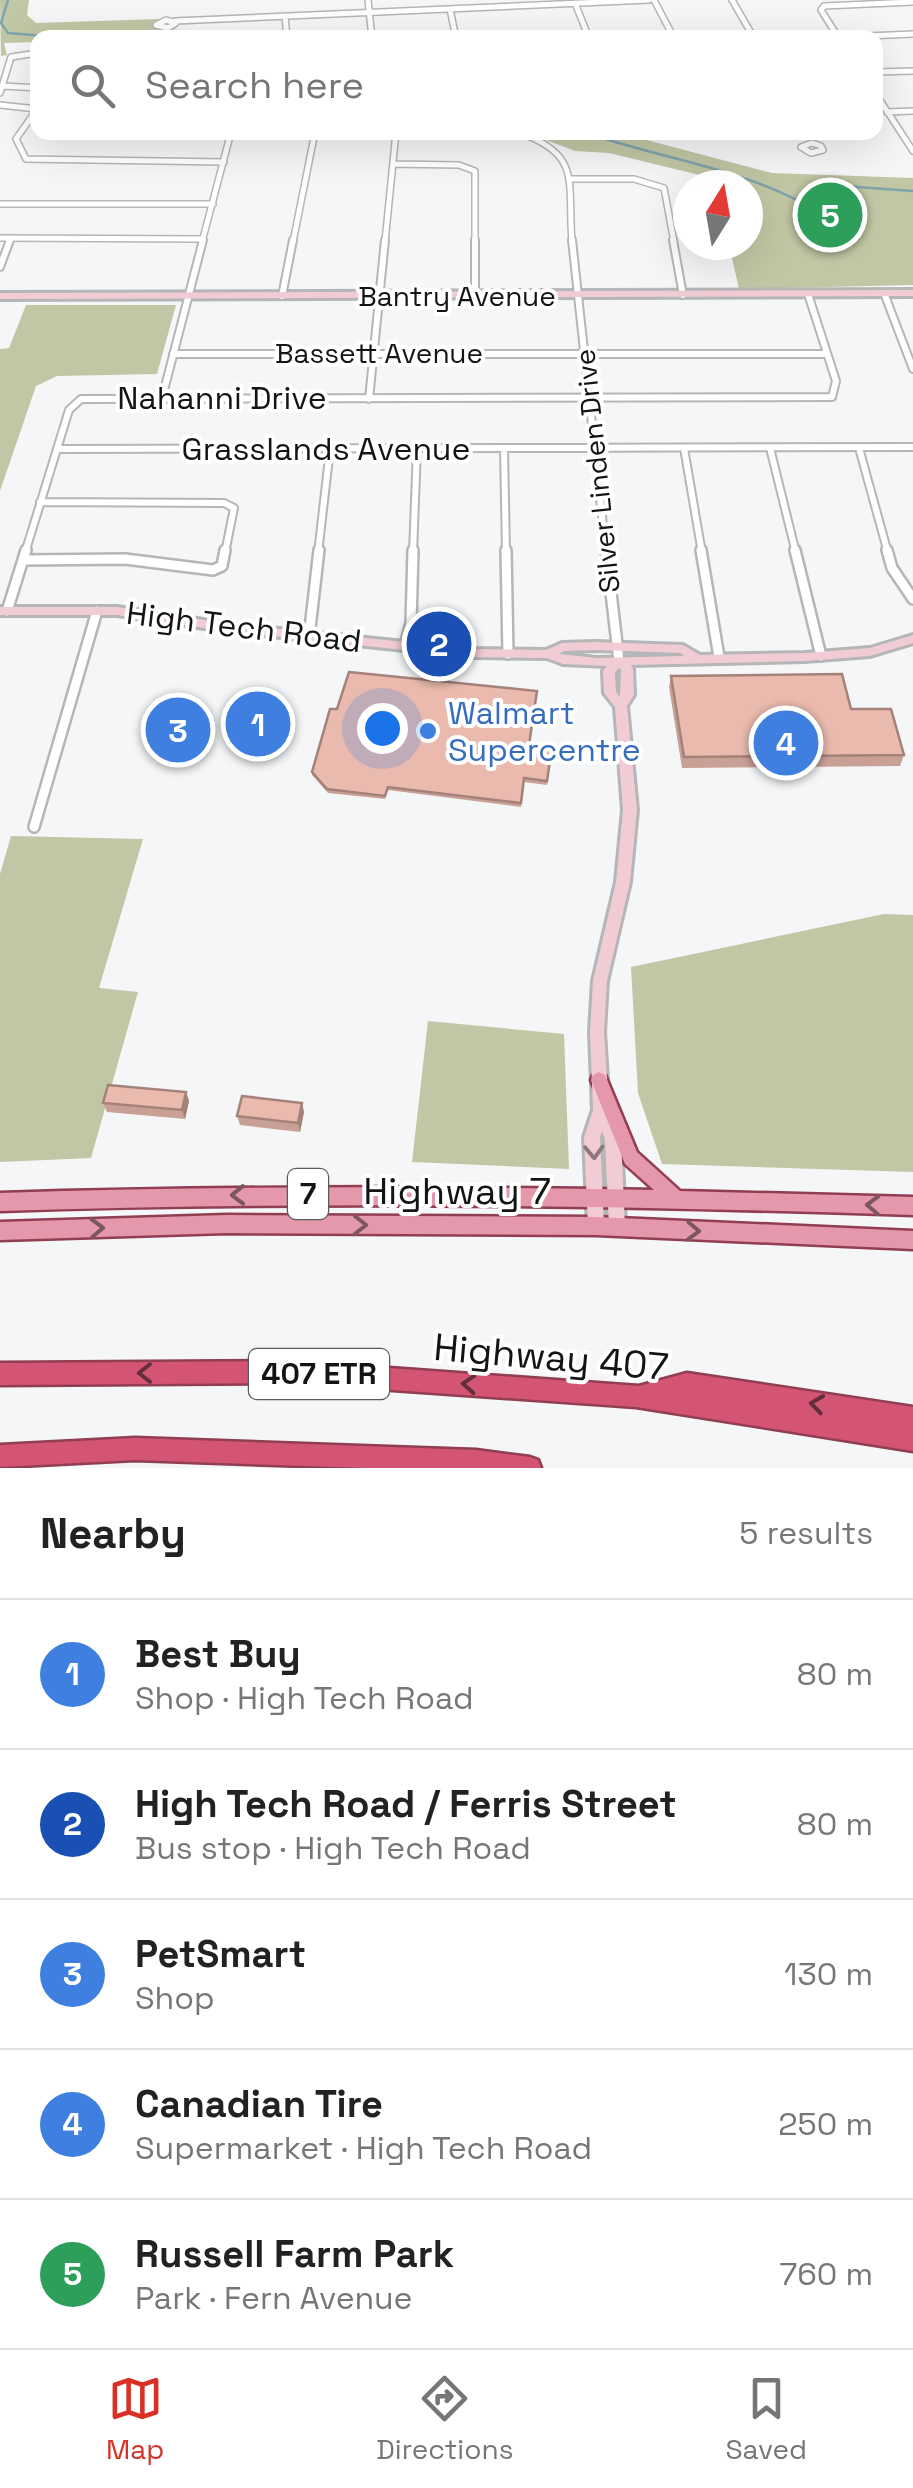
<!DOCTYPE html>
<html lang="en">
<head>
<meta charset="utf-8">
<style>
	:root { --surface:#fff; --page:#f6f6f6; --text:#222; --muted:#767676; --line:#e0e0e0; --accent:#d93025 }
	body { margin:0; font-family:"Space Grotesk",sans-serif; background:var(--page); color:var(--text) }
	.compass { position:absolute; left:673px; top:170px; width:90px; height:90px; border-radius:50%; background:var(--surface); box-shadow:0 10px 40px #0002; rotate:11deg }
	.you { position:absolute; left:382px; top:728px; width:35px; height:35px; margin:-25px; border:8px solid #fff; border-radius:50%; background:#1a73e8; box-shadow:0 0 0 15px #1a73e833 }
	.badge { display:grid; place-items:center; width:65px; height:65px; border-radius:50%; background:var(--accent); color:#fff; font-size:32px; font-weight:700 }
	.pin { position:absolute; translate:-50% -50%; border:5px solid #fff; box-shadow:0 2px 10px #0006 }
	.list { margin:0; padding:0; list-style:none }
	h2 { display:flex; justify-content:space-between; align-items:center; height:130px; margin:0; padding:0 40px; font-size:42px }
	h2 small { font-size:32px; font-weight:400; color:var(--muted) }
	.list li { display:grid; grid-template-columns:65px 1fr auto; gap:30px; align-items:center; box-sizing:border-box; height:150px; padding:0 40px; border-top:2px solid var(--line) }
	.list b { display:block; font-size:38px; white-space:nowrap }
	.list p { margin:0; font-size:32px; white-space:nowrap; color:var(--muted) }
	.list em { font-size:32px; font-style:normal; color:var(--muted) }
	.icon { flex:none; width:55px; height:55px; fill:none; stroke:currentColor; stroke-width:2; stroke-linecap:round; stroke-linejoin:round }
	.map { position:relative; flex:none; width:913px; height:1468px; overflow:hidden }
	.search { position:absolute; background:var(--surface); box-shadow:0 10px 40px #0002; left:30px; right:30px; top:30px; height:110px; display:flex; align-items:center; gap:25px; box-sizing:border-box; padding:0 35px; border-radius:20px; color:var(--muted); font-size:38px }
	.sheet { height:880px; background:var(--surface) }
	nav { display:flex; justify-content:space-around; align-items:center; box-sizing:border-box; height:140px; border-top:2px solid var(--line); background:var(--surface); font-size:28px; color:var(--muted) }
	nav a { display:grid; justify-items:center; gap:5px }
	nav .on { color:var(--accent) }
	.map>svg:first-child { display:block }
	.green { fill:#c1c7a4 }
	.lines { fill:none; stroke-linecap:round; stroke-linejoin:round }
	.stream { stroke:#7ea4ad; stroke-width:2.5 }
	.street-far2-casing { stroke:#b5b6b7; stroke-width:8 }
	.street-far1-casing { stroke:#b5b6b7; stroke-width:10 }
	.street-casing { stroke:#b5b6b7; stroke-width:14 }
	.secondary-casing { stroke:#b5b6b7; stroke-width:6 }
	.primary-casing { stroke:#913e52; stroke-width:5 }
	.highway-casing { stroke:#913e52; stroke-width:5 }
	.street-far2 { stroke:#fff; stroke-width:5 }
	.street-far1 { stroke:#fff; stroke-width:6 }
	.street { stroke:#fff; stroke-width:9 }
	.secondary { fill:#f2ccd5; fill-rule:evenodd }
	.primary { fill:#e598ab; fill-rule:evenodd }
	.highway { fill:#d45473; fill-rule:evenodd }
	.wall { fill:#c9a096 }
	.shaded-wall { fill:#a4827a }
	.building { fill:#eabaae; stroke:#a4827a; stroke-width:2.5 }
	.oneway { stroke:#8e797e }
	.oneway2 { stroke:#7c5660 }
	.oneway3 { stroke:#612e3a }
	.shop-dot { fill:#3f7fe0; stroke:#fff; stroke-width:4 }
	.labels { text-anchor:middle; stroke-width:8; stroke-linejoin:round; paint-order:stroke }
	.far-street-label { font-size:28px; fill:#141414; stroke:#fff }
	.shield { fill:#fff; stroke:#5a5a5a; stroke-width:2.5 }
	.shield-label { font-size:30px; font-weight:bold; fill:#141414 }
	.street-label { font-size:32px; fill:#141414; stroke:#fff }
	.shop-label { font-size:32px; fill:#366cbe; stroke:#fff; text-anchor:start }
	.near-street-label { font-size:38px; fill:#141414; stroke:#fff }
</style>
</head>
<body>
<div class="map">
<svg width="913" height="1468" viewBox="0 0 913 1468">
	<rect width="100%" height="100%" fill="#f5f6f7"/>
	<!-- green -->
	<path class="green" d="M 0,0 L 29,0 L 27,15 L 36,23 L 159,19 L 155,28 L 181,30 L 181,37 L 278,34 L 278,37 L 38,38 L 37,42 L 4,43 L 7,55 L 1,56 Z
		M 528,133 L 620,133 L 772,173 L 913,178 L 913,285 L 739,289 L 729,245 L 748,245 L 748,185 L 714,185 L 712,178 L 609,153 L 575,151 Z
		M 26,305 L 176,305 L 157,374 L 57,376 L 36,386 L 0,491 L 0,349 L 9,348 Z
		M 11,836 L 143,839 L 99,988 L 138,992 L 91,1158 L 0,1162 L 0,874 Z
		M 884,914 L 913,915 L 913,1172 L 662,1164 L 638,1093 L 631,967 Z
		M 428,1021 L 564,1034 L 569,1169 L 412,1162 Z"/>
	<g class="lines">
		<!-- stream -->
		<path class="stream" d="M 8,0 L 1,23 L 8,33 L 70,38
			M 584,132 C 655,157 730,166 797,200 L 843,186 L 913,191"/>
		<defs>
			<path id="street-far2" d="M 368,0 L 372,38
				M 654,0 L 674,38
				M 732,0 L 754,38
				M 575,3 L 589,38
				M 450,9 L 456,38
				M 285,16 L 287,38
				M 166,20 L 176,23 L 168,28 L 156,25 Z
				M 175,21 L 649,0
				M 838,37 L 821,10 L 824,6 L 913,2
				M 821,38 L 913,34
				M 876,72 L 913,71
				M 4,86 L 38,88
				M 0,93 L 11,57 L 38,53
				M 876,94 L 913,151
				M 0,105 L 37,109
				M 37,109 L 16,139 L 26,159 L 224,162
				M 887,112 L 913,111
				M 517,132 C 583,154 567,181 572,242
				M 713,132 L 810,133
				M 812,143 L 821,146 L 823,150 L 811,153 L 801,147 Z
				M 393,164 L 459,165 L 475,171 L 475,242
				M 569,179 L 634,179 L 664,188 L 674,242
				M 0,204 L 213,204
				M 0,238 L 202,239
				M 9,242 L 11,238
				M 202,242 L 231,132
				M 293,242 L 315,132
				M 385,242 L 396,132"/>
			<path id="street-far1" d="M 475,240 L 475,296
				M 572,240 L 606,553
				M 673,240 L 683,295
				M 0,267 L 10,240
				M 884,293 L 913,369
				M 282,296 L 293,240
				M 173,354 L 825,354
				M 162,398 L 203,240
				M 369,399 L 385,240
				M 504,448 L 506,553
				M 684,448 L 702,553
				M 770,448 L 796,553
				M 859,448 L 888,553
				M 57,449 L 913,447
				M 40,502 L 224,503 L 234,508 L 225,553
				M 25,553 L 69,410 L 81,399 L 832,397 L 836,381 L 808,294
				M 318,553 L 330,449
				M 413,553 L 417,448"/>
			<path id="street" d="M 506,550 L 508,654
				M 606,550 L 619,661
				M 701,550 L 719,657
				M 795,550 L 821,656
				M 887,550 L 892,568 L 913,599
				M 24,560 L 125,559 L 213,570 L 222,566 L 225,550
				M 7,611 L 26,550
				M 309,637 L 319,550
				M 405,646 L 411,623 L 413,550
				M 34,827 L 97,611"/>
			<path id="secondary" d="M 913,290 L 913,296 L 0,299 L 0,293 Z
				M 0,607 L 117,607 L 224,623 L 471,649 L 546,650 L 562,643 L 596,642 L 683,645 L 700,655 L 805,653 L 870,648 L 913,635 L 913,643 L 870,656 L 805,661 L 631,665 L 633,669 L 634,695 L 627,706 L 637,810 L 630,882 L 607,981 L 604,1032 L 609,1110 L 621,1139 L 625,1227 L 623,1233 L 617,1235 L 611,1233 L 609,1227 L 605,1139 L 602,1131 L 600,1137 L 604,1226 L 602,1232 L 596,1234 L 590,1232 L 588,1226 L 584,1137 L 593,1110 L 590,1032 L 593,981 L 616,882 L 623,810 L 615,707 L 604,693 L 603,671 L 607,666 L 563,664 L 547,658 L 471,657 L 224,631 L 117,615 L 0,615 ZM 596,650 L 681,653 L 684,656 L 597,658 L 559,654 L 564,651 ZM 619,668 L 621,670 L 620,697 L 616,692 L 615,672 Z"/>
			<path id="primary" d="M 599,1072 L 605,1075 L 637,1152 L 680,1191 L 913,1197 L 913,1215 C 609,1205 305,1201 0,1211 L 0,1193 C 218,1186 436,1186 654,1190 L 625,1164 L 591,1080 L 593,1075 Z
				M 227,1215 L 596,1217 L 913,1231 L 913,1249 L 596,1235 L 227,1233 L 0,1240 L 0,1222 Z"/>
			<path id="highway" d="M 293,1361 L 639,1386 L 687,1373 L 913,1407 L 913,1429 L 862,1421 L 913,1429 L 913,1451 L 636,1407 L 293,1383 L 0,1385 L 0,1363 Z
				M 135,1438 L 476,1450 L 530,1457 L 538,1460 L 541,1468 L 364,1468 L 135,1460 L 0,1467 L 0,1445 Z"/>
		</defs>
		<!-- street-far2 casing -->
		<use href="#street-far2" class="street-far2-casing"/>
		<!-- street-far1 casing -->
		<use href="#street-far1" class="street-far1-casing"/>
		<!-- street casing -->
		<use href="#street" class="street-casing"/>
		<!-- secondary casing -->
		<use href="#secondary" class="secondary-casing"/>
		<!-- primary casing -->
		<use href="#primary" class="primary-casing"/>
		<!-- highway casing -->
		<use href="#highway" class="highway-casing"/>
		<!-- street-far2 -->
		<use href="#street-far2" class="street-far2"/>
		<!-- street-far1 -->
		<use href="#street-far1" class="street-far1"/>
		<!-- street -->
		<use href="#street" class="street"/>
		<!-- secondary -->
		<use href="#secondary" class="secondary"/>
		<!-- primary -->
		<use href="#primary" class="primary"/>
		<!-- highway -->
		<use href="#highway" class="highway"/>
	</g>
	<!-- wall -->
	<path class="wall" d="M 671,676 L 851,709 L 904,755 L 900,766 L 682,768 L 669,687 Z
		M 337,709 L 552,748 L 547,785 L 524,782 L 521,807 L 388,790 L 385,799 L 328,793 L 312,775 L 312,772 Z
		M 186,1092 L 189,1101 L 185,1119 L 107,1112 L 103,1103 Z
		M 304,1112 L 300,1132 L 240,1125 L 237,1116 Z"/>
	<!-- shaded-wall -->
	<path class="shaded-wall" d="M 186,1092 L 189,1101 L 185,1119 L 182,1110 Z
		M 302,1103 L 304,1112 L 300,1132 L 298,1123 Z"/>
	<!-- building -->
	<path class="building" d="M 349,672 L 537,691 L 529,745 L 552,748 L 547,781 L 524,778 L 521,803 L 388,787 L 385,796 L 327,789 L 312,772 L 330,709 L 337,709 Z
		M 842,674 L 851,709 L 891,709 L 904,755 L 684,757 L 671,676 Z
		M 108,1085 L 186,1092 L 182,1110 L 103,1103 Z
		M 242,1096 L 302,1103 L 298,1123 L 237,1116 Z"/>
	<!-- one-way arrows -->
	<defs><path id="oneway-chevron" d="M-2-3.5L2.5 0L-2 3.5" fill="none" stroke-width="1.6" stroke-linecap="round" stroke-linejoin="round" transform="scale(2.5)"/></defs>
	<use class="oneway" href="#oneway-chevron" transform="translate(594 1152) rotate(88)"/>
	<g class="oneway2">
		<use href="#oneway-chevron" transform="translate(238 1195) rotate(179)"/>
		<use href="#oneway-chevron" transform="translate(873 1205) rotate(-178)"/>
		<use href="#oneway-chevron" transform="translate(360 1225)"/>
		<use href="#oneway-chevron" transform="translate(97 1228) rotate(-2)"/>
		<use href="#oneway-chevron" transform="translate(693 1231) rotate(2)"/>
	</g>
	<g class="oneway3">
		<use href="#oneway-chevron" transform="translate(145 1373) rotate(180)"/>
		<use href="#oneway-chevron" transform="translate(469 1384) rotate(-176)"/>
		<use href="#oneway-chevron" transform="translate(817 1404) rotate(-172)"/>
	</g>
	<!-- markers -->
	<circle class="shop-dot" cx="428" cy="731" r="10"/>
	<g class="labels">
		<!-- far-street labels -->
		<g class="far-street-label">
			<text x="457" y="306">Bantry Avenue</text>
			<text x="379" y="363">Bassett Avenue</text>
			<text transform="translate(597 471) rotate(-96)" y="10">Silver Linden Drive</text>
		</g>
		<!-- shield labels -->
		<g class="shield">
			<rect x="288" y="1169" width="40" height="50" rx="8"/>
			<rect x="249" y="1349" width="140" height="50" rx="8"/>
		</g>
		<g class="shield-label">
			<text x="308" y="1204">7</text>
			<text x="319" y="1384">407 ETR</text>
		</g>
		<!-- street labels -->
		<g class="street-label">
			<text x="222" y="409">Nahanni Drive</text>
			<text x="326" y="460">Grasslands Avenue</text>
			<text transform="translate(244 627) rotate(7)" y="11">High Tech Road</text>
		</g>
		<!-- shop labels -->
		<g class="shop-label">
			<text x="448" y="724">Walmart<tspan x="448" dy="37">Supercentre</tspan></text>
		</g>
		<!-- near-street labels -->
		<g class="near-street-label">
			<text x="457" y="1204">Highway 7</text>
			<text transform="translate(551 1357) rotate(5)" y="13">Highway 407</text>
		</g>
	</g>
</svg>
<svg class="compass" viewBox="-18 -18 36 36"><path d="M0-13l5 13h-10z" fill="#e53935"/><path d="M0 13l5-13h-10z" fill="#767676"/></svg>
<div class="you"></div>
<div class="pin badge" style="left:258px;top:724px;background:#3f7fe0">1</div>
<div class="pin badge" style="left:439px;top:644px;background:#1a4fb4">2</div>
<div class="pin badge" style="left:178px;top:730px;background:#3f7fe0">3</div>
<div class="pin badge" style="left:786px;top:743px;background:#3f7fe0">4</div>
<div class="pin badge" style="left:830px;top:215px;background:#2e9e5b">5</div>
<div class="search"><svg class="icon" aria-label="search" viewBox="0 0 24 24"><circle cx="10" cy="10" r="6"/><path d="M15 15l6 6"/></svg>Search here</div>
</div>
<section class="sheet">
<h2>Nearby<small>5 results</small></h2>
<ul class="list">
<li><span class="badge" style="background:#3f7fe0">1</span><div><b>Best Buy</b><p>Shop · High Tech Road</p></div><em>80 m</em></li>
<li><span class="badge" style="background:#1a4fb4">2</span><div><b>High Tech Road / Ferris Street</b><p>Bus stop · High Tech Road</p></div><em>80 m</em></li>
<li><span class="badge" style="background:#3f7fe0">3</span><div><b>PetSmart</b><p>Shop</p></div><em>130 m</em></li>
<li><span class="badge" style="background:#3f7fe0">4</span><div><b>Canadian Tire</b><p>Supermarket · High Tech Road</p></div><em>250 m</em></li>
<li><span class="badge" style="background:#2e9e5b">5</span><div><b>Russell Farm Park</b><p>Park · Fern Avenue</p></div><em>760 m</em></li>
</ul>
</section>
<nav>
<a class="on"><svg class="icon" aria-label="map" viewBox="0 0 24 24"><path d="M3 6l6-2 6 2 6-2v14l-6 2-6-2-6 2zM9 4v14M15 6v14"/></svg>Map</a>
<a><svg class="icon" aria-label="directions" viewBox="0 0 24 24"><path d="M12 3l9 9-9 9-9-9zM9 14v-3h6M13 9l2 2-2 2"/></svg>Directions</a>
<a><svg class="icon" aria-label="saved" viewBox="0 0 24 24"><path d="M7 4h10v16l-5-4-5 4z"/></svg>Saved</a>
</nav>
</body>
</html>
